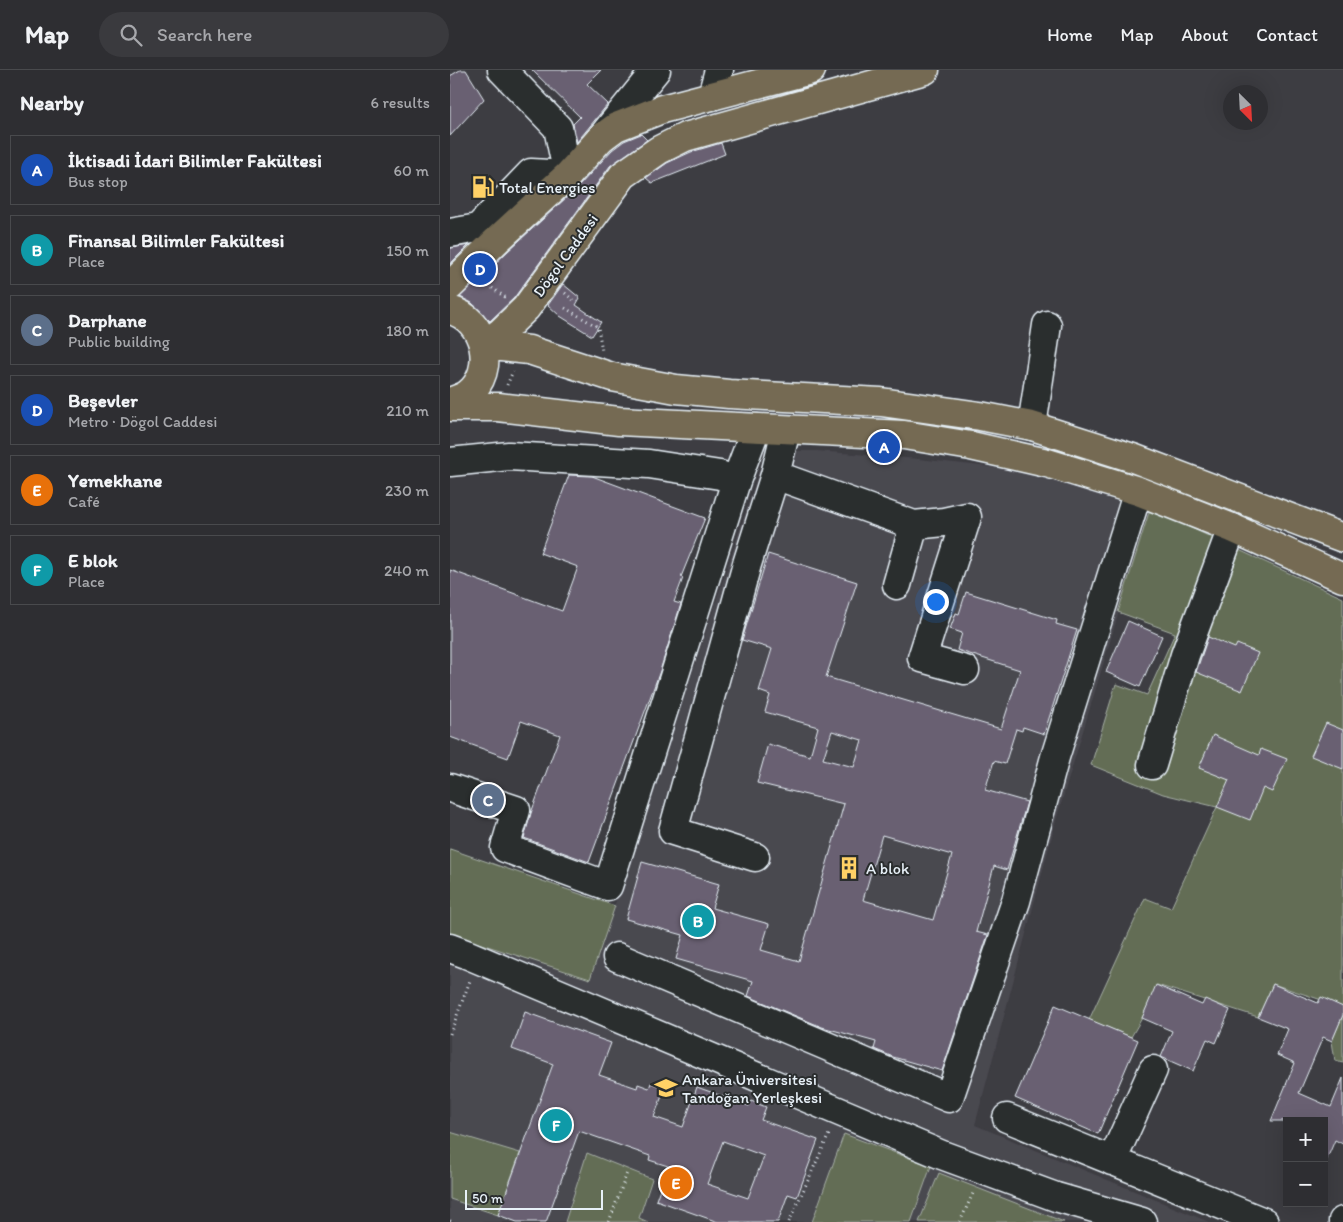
<!DOCTYPE html>
<html lang="en">
<head>
<meta charset="utf-8">
<style>
	:root { --surface:#2e2e32; --page:#3a3a3e; --text:#f1f3f6; --muted:#a7a8ac; --line:#494a4d; --accent:#ffd166 }
	body { margin:0; font-family:Itim,sans-serif; background:var(--page); color:var(--text) }
	.controls { position:absolute; right:15px; bottom:15px; display:grid; overflow:hidden; border-radius:0px; box-shadow:0 5px 20px #0002 }
	.controls button { width:45px; height:45px; display:grid; place-items:center; padding:0; border:0; border-bottom:1px solid var(--line); background:var(--surface); color:var(--text); font:25px sans-serif }
	.compass { position:absolute; left:773px; top:15px; width:45px; height:45px; border-radius:50%; background:var(--surface); box-shadow:0 5px 20px #0002; rotate:156deg }
	.scale { position:absolute; left:15px; bottom:12px; width:138px; box-sizing:border-box; padding-left:5px; border:2px solid #e8f1f8; border-top:0; font-size:14px; line-height:18px; white-space:nowrap; color:#e8f1f8; -webkit-text-stroke:4px #2a2d2e; paint-order:stroke }
	.you { position:absolute; left:485px; top:531px; width:18px; height:18px; margin:-12px; border:4px solid #fff; border-radius:50%; background:#1a73e8; box-shadow:0 0 0 8px #1a73e833 }
	.badge { display:grid; place-items:center; width:32px; height:32px; border-radius:50%; background:var(--accent); color:#fff; font-size:16px; font-weight:700 }
	.pin { position:absolute; translate:-50% -50%; border:2px solid #fff; box-shadow:0 1px 5px #0006 }
	.list { margin:0; padding:0; list-style:none }
	h2 { display:flex; justify-content:space-between; align-items:center; height:65px; margin:0; padding:0 20px; font-size:21px }
	h2 small { font-size:16px; font-weight:400; color:var(--muted) }
	.list li { display:grid; grid-template-columns:32px 1fr auto; gap:15px; align-items:center; box-sizing:border-box; height:70px; margin:0 10px 10px; padding:0 10px; border:1px solid var(--line); border-radius:0px }
	.list b { display:block; font-size:19px; white-space:nowrap }
	.list p { margin:0; font-size:16px; white-space:nowrap; color:var(--muted) }
	.list em { font-size:16px; font-style:normal; color:var(--muted) }
	.icon { flex:none; width:28px; height:28px; fill:none; stroke:currentColor; stroke-width:2; stroke-linecap:round; stroke-linejoin:round }
	.map { position:relative; flex:none; width:893px; height:1152px; overflow:hidden }
	header { display:flex; align-items:center; gap:30px; box-sizing:border-box; height:70px; padding:0 25px; background:var(--surface); border-bottom:1px solid var(--line) }
	header strong { font-size:24px }
	nav { display:flex; gap:28px; margin-inline-start:auto; font-size:18px }
	.search { width:350px; height:45px; background:var(--page); display:flex; align-items:center; gap:12px; box-sizing:border-box; padding:0 18px; border-radius:28px; color:var(--muted); font-size:19px }
	main { display:flex }
	aside { flex:1; background:var(--surface) }
	.map>svg:first-child { display:block }
	.built { fill:#4a4850 }
	.green { fill:#636d54; stroke:#a6afa6 }
	.building { fill:#696172; stroke:#e8f1f8; fill-rule:evenodd }
	.lines { fill:none; stroke-linecap:round; stroke-linejoin:round }
	.minor-casing { stroke:#e8f1f8; stroke-width:31 }
	.major-casing { stroke:#e8f1f8; stroke-width:31 }
	.path { stroke:#e8f1f8; stroke-width:3; stroke-dasharray:1 4; stroke-linecap:butt }
	.minor { stroke:#2a2d2e; stroke-width:28 }
	.major { stroke:#746b52; stroke-width:28 }
	.labels { text-anchor:middle; stroke-width:4; stroke-linejoin:round; paint-order:stroke }
	.poi-label { font-size:16px; fill:#e8f1f8; stroke:#2a2d2e; text-anchor:start }
	.street-label { font-size:16px; fill:#e8f1f8; stroke:#2a2d2e }
</style>
</head>
<body>
<header>
<strong>Map</strong>
<div class="search"><svg class="icon" aria-label="search" viewBox="0 0 24 24"><circle cx="10" cy="10" r="6"/><path d="M15 15l6 6"/></svg>Search here</div>
<nav><a>Home</a><a>Map</a><a>About</a><a>Contact</a></nav>
</header>
<main>
<aside>
<h2>Nearby<small>6 results</small></h2>
<ul class="list">
<li><span class="badge" style="background:#1a4fb4">A</span><div><b>İktisadi İdari Bilimler Fakültesi</b><p>Bus stop</p></div><em>60 m</em></li>
<li><span class="badge" style="background:#0f9aa8">B</span><div><b>Finansal Bilimler Fakültesi</b><p>Place</p></div><em>150 m</em></li>
<li><span class="badge" style="background:#5c6f8a">C</span><div><b>Darphane</b><p>Public building</p></div><em>180 m</em></li>
<li><span class="badge" style="background:#1a4fb4">D</span><div><b>Beşevler</b><p>Metro · Dögol Caddesi</p></div><em>210 m</em></li>
<li><span class="badge" style="background:#e8710a">E</span><div><b>Yemekhane</b><p>Café</p></div><em>230 m</em></li>
<li><span class="badge" style="background:#0f9aa8">F</span><div><b>E blok</b><p>Place</p></div><em>240 m</em></li>
</ul>
</aside>
<div class="map">
<svg width="893" height="1152" viewBox="0 0 893 1152">
	<rect width="100%" height="100%" fill="#3d3d42"/>
	<filter id="ink" filterUnits="userSpaceOnUse"><feTurbulence type="fractalNoise" baseFrequency=".02" numOctaves="2"/><feDisplacementMap in="SourceGraphic" scale="10" xChannelSelector="R" yChannelSelector="G"/><feConvolveMatrix kernelMatrix="1 2 1 2 8 2 1 2 1" color-interpolation-filters="sRGB"/></filter>
	<g filter="url(#ink)">
		<!-- built -->
		<path class="built" d="M 316,381 L 367,381 L 468,389 L 585,402 L 700,439 L 607,747 L 525,1055 L 759,1152 L 0,1152 L 0,864 L 140,909 Z"/>
		<!-- green -->
		<path class="green" d="M 700,439 L 893,528 L 893,937 L 823,914 L 808,947 L 707,915 L 692,948 L 681,967 L 639,950 L 695,828 L 721,838 L 767,737 L 713,724 L 641,695 L 666,614 L 697,625 L 725,563 L 668,542 Z
			M 0,779 L 165,836 L 140,909 L 0,864 Z
			M 893,945 L 893,993 L 885,991 L 882,971 Z
			M 0,1062 L 70,1083 L 48,1145 L 0,1129 Z
			M 394,1064 L 481,1096 L 461,1152 L 362,1152 Z
			M 137,1083 L 202,1109 L 189,1148 L 198,1152 L 115,1152 Z
			M 489,1103 L 614,1152 L 469,1152 Z"/>
		<!-- building -->
		<path class="building" d="M 10,0 L 16,0 L 34,29 L 0,66 L 0,6 Z
			M 82,0 L 151,0 L 137,14 L 158,34 L 127,72 L 123,54 L 130,47 Z
			M 191,64 L 197,70 L 160,96 L 64,228 L 40,251 L 22,233 L 10,227 L 58,181 L 129,116 L 162,80 L 174,71 Z
			M 271,73 L 275,84 L 202,113 L 196,108 L 217,93 L 241,82 Z
			M 19,175 L 0,194 L 0,178 Z
			M 113,214 L 130,228 L 126,235 L 151,252 L 142,266 L 110,246 L 98,235 Z
			M 119,405 L 142,406 L 255,448 L 231,507 L 233,508 L 224,532 L 231,534 L 210,601 L 139,792 L 74,768 L 81,743 L 110,665 L 71,651 L 58,688 L 0,667 L 0,500 L 112,541 L 128,497 L 90,483 Z
			M 318,484 L 407,512 L 376,607 L 551,659 L 570,600 L 507,580 L 512,563 L 500,559 L 506,543 L 509,544 L 516,522 L 607,550 L 606,554 L 627,560 L 594,664 L 573,657 L 572,661 L 566,659 L 555,694 L 544,691 L 535,720 L 577,732 L 557,800 L 544,796 L 526,862 L 538,865 L 492,1001 L 443,987 L 424,979 L 426,972 L 372,957 L 298,926 L 303,911 L 226,889 L 233,865 L 176,849 L 192,792 L 269,814 L 262,838 L 319,854 L 311,880 L 349,891 L 394,734 L 307,713 L 318,674 L 360,686 L 368,657 L 315,642 L 320,625 L 309,621 L 322,579 L 292,570 ZM 382,661 L 412,670 L 404,697 L 373,689 ZM 432,765 L 502,785 L 483,850 L 413,830 Z
			M 678,551 L 712,566 L 690,617 L 656,602 Z
			M 758,567 L 785,578 L 787,574 L 808,583 L 792,621 L 746,602 Z
			M 876,653 L 893,660 L 893,699 L 861,686 Z
			M 763,665 L 809,685 L 811,679 L 837,689 L 822,722 L 813,718 L 800,750 L 767,737 L 779,710 L 749,698 Z
			M 823,914 L 868,933 L 871,927 L 893,937 L 893,945 L 882,971 L 873,967 L 849,1023 L 881,1037 L 893,1008 L 893,1074 L 885,1070 L 874,1096 L 874,1051 L 821,1051 L 845,993 L 827,985 L 838,959 L 808,947 Z
			M 706,915 L 752,935 L 755,929 L 780,940 L 766,973 L 757,969 L 743,1001 L 711,987 L 722,961 L 692,948 Z
			M 605,935 L 688,970 L 648,1064 L 565,1028 Z
			M 75,942 L 161,973 L 149,1005 L 187,1018 L 188,1014 L 199,1018 L 201,1013 L 215,1018 L 204,1047 L 233,1057 L 247,1017 L 299,1036 L 301,1031 L 316,1037 L 311,1050 L 368,1070 L 347,1127 L 338,1124 L 328,1152 L 268,1152 L 206,1130 L 218,1096 L 199,1090 L 200,1086 L 129,1061 L 96,1152 L 67,1152 L 48,1145 L 103,994 L 62,979 ZM 273,1071 L 314,1086 L 298,1128 L 257,1114 Z"/>
		<g class="lines">
			<defs>
				<path id="minor" d="M 262,26 L 269,0
					M 151,68 L 206,0
					M 28,158 L 81,103 L 118,105 L 108,58 L 52,0
					M 0,163 L 28,158 L 43,168
					M 582,356 L 597,255
					M 0,392 L 59,386 L 199,394 L 270,405 L 286,411
					M 325,405 L 464,455 L 494,452 L 517,447 L 472,588 L 515,600
					M 447,515 L 464,455
					M 702,695 L 735,585 L 782,458
					M 0,718 L 66,740 L 55,778 L 158,816 L 286,411 L 306,358
					M 305,787 L 223,761 L 297,494 L 325,405 L 336,360
					M 0,878 L 16,884 L 492,1085 L 606,1127 L 692,1152
					M 167,887 L 499,1028 L 566,831 L 605,687 L 688,421
					M 557,1048 L 814,1152
					M 662,1091 L 703,1000
					M 893,1152 L 893,1151"/>
				<path id="major" d="M 0,216 L 47,170 L 118,105 L 151,68 L 166,57 L 212,39 L 361,0
					M 0,240 C 36,249 47,301 18,324 C 13,328 6,329 0,332
					M 33,275 L 79,280 L 162,307 L 226,319 L 279,324 L 431,332 L 530,346 L 582,356 L 683,388 L 893,468
					M 33,275 L 50,263 L 76,238 L 173,105 L 209,80 L 235,67 L 475,0
					M 0,337 L 48,337 L 169,351 L 454,365 L 521,376 L 597,393 L 688,421 L 782,458 L 893,508"/>
			</defs>
			<!-- minor casing -->
			<use href="#minor" class="minor-casing"/>
			<!-- major casing -->
			<use href="#major" class="major-casing"/>
			<!-- path -->
			<path class="path" d="M 34,212 L 56,228
				M 115,223 L 123,230
				M 115,238 L 148,257 L 152,281
				M 57,315 L 63,301
				M 0,964 L 21,908
				M 0,1151 L 4,1152
				M 159,1152 L 177,1103
				M 339,1152 L 380,1062
				M 510,1152 L 524,1121"/>
			<!-- minor -->
			<use href="#minor" class="minor"/>
			<!-- major -->
			<use href="#major" class="major"/>
		</g>
	</g>
	<!-- icons -->
	<defs>
		<symbol id="fuel-bare" viewBox="-9 -9 18 18"><path d="M-5.5-6h7V0h2V4h1.3V-2.5L3-4.5l.8-.8L6-3V5H2.5V1h-1V6h-7ZM-4.2-4.7v3.2H.2V-4.7Z" fill="#ffd166" stroke="#2a2d2e" stroke-width="2.5" paint-order="stroke"/></symbol>
		<symbol id="building-bare" viewBox="-9 -9 18 18"><path d="M-4-6H4V6H1V3H-1V6H-4ZM-2.5-4.3h1.7v1.8h-1.7ZM.8-4.3h1.7v1.8H.8ZM-2.5-1h1.7V.8h-1.7ZM.8-1h1.7V.8H.8Z" fill="#ffd166" stroke="#2a2d2e" stroke-width="2.5" paint-order="stroke"/></symbol>
		<symbol id="university-bare" viewBox="-9 -9 18 18"><path d="M0-5L7-2L0 1L-7-2ZM-4 1L0 2.5L4 1V4Q0 6-4 4Z" fill="#ffd166" stroke="#2a2d2e" stroke-width="2.5" paint-order="stroke"/></symbol>
	</defs>
	<g fill-rule="evenodd">
		<use href="#fuel-bare" x="17" y="101" width="32" height="32"/>
		<use href="#building-bare" x="383" y="782" width="32" height="32"/>
		<use href="#university-bare" x="200" y="1002" width="32" height="32"/>
	</g>
	<g class="labels">
		<!-- poi labels -->
		<g class="poi-label">
			<text x="49" y="123">Total Energies</text>
			<text x="416" y="804">A blok</text>
			<text x="232" y="1015">Ankara Üniversitesi<tspan x="232" dy="18">Tandoğan Yerleşkesi</tspan></text>
		</g>
		<!-- street labels -->
		<g class="street-label">
			<text transform="translate(115 185) rotate(-54)" y="6">Dögol Caddesi</text>
		</g>
	</g>
</svg>
<div class="controls">
<button>+</button>
<button>−</button>
</div>
<svg class="compass" viewBox="-18 -18 36 36"><path d="M0-13l5 13h-10z" fill="#e53935"/><path d="M0 13l5-13h-10z" fill="#a7a8ac"/></svg>
<div class="scale">50 m</div>
<div class="you"></div>
<div class="pin badge" style="left:434px;top:377px;background:#1a4fb4">A</div>
<div class="pin badge" style="left:248px;top:851px;background:#0f9aa8">B</div>
<div class="pin badge" style="left:38px;top:730px;background:#5c6f8a">C</div>
<div class="pin badge" style="left:30px;top:199px;background:#1a4fb4">D</div>
<div class="pin badge" style="left:226px;top:1113px;background:#e8710a">E</div>
<div class="pin badge" style="left:106px;top:1055px;background:#0f9aa8">F</div>
</div>
</main>
</body>
</html>
